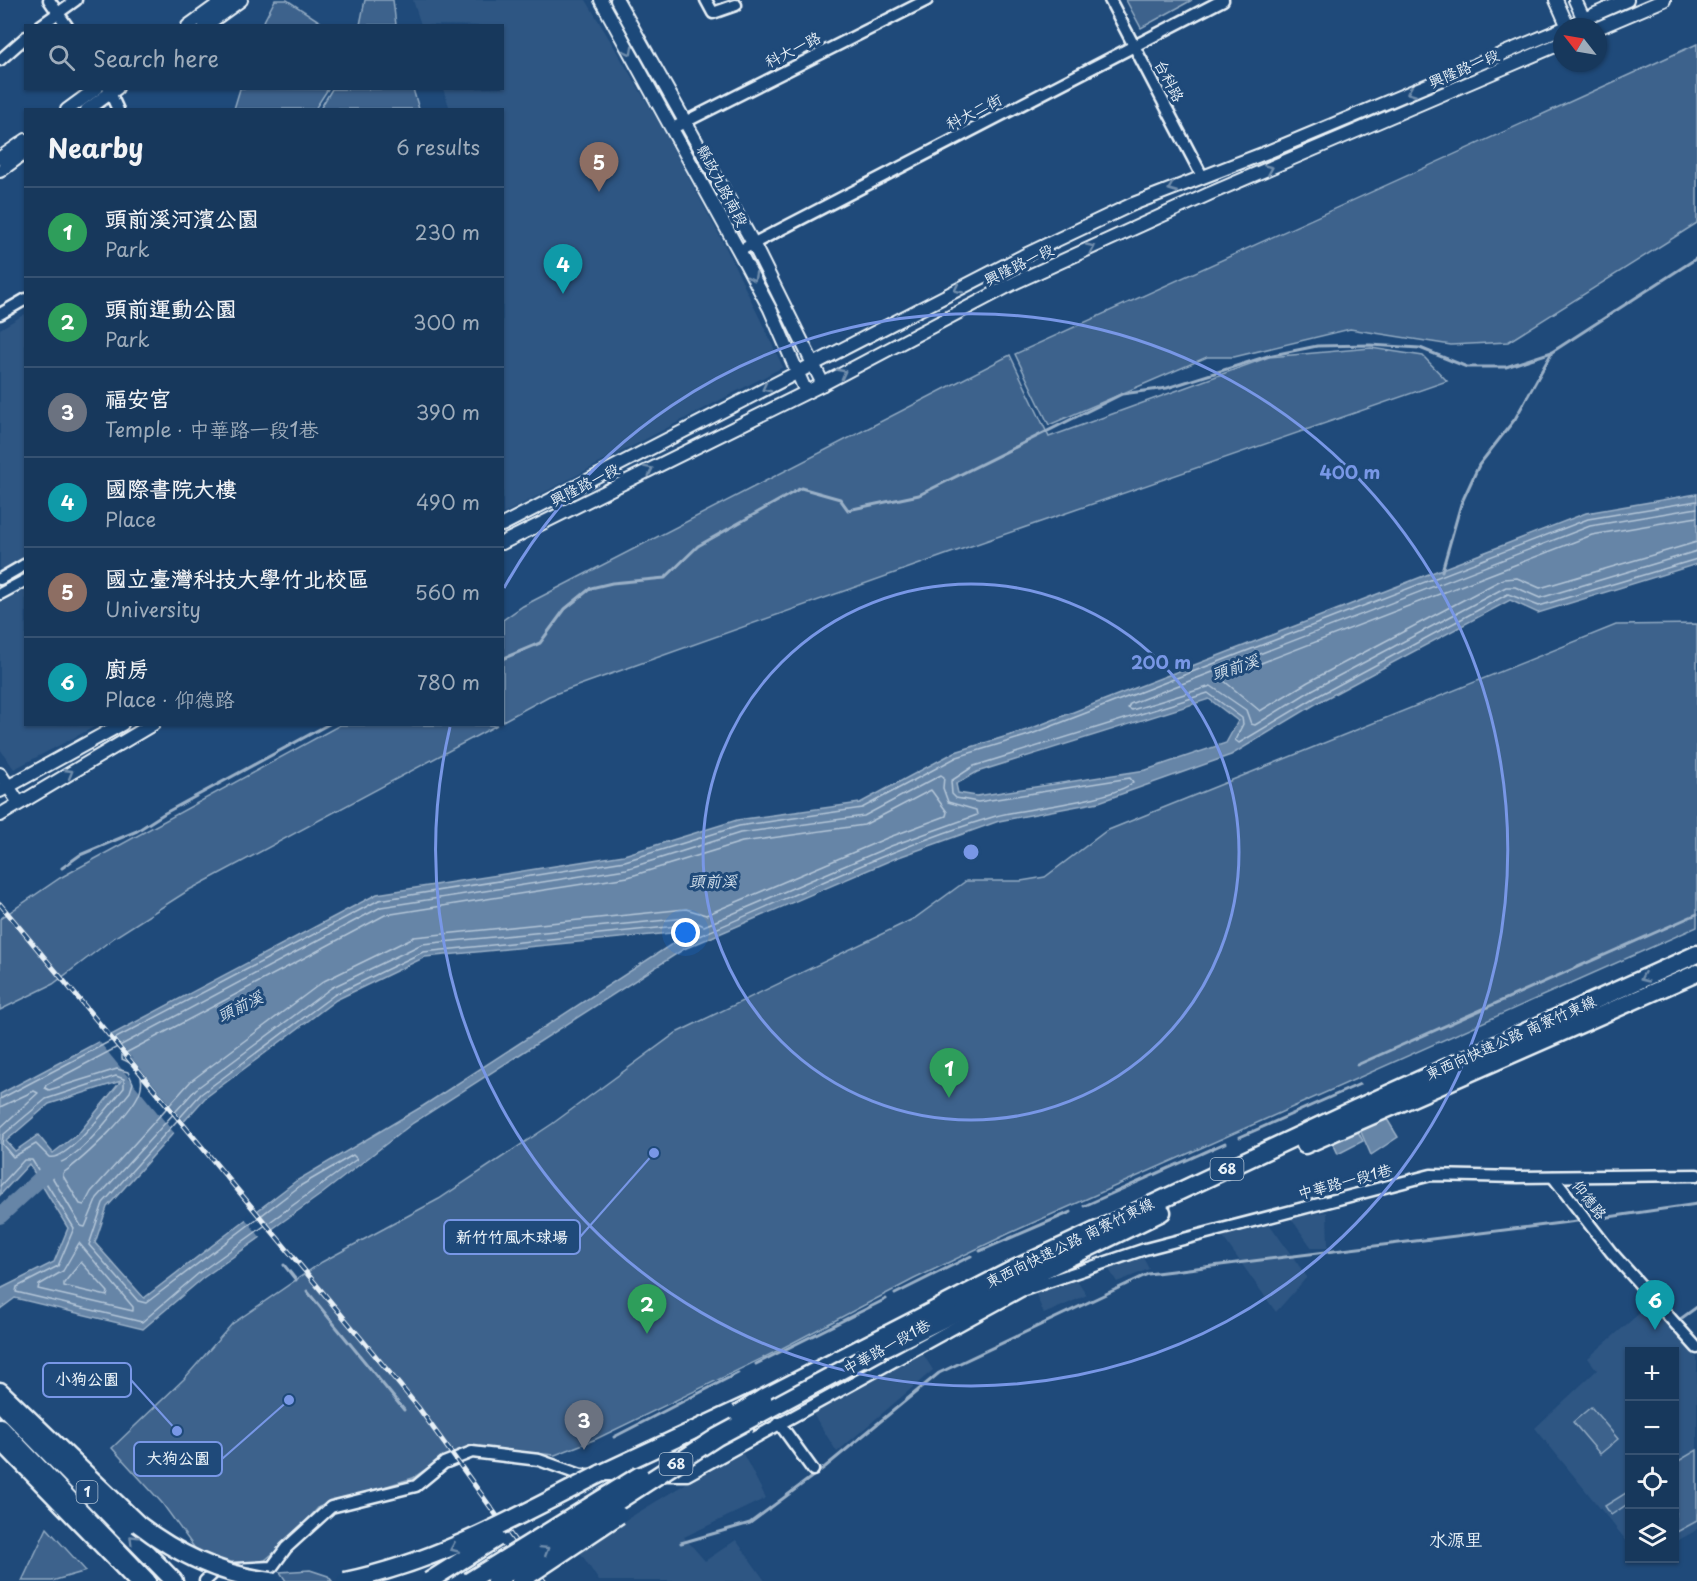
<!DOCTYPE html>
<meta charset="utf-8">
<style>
body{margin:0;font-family:"Playpen Sans","LXGW WenKai TC",sans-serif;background:#203f62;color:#f1f3f6}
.controls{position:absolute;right:18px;bottom:18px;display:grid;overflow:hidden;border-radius:0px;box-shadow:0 2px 4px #0004}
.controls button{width:54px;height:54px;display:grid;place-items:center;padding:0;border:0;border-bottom:2px solid #365272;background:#17385c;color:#f1f3f6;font:30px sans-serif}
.compass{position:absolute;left:1553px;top:18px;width:54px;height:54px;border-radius:50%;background:#17385c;box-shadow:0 2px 4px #0004;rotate:301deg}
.you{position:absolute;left:686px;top:933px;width:21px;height:21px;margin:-15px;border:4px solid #fff;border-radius:50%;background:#1a73e8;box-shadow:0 0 0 9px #1a73e833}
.badge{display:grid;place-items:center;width:39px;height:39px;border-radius:50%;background:#ea580c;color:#fff;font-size:20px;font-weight:700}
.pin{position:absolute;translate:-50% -50px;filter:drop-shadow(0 2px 3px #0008)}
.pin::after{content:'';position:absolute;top:32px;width:21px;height:18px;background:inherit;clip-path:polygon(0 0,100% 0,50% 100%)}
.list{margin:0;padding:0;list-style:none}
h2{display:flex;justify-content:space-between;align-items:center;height:78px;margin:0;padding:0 24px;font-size:26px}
h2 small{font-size:20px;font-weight:400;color:#9eacbb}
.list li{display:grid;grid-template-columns:39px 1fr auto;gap:18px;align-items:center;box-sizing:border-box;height:90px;padding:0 24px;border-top:2px solid #365272}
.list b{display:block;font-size:22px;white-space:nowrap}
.list p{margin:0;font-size:20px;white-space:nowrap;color:#9eacbb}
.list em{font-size:20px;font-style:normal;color:#9eacbb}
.icon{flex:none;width:33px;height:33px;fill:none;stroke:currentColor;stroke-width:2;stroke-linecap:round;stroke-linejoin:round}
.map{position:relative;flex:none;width:1697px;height:1581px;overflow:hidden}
.search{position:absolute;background:#17385c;box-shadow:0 2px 4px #0004;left:24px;top:24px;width:480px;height:66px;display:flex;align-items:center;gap:15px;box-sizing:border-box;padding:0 21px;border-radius:0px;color:#9eacbb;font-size:22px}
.panel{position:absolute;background:#17385c;box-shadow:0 2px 4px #0004;left:24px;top:108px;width:480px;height:618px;border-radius:0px}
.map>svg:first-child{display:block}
.built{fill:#2e5683}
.green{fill:#3c628c;stroke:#92aac2;stroke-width:1.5}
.water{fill:#6685a7;stroke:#9ab0c7;stroke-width:1.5;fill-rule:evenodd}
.pier{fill:#1f4a7a}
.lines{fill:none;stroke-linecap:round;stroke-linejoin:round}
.shore{stroke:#b4c6d8;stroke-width:1.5}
.stream{stroke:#9ab0c7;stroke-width:3}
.river{stroke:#6685a7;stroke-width:16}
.minor-casing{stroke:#e8f1f8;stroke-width:15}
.tertiary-casing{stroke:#e8f1f8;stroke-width:16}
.primary-casing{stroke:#e8f1f8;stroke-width:21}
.trunk-casing{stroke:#e8f1f8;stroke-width:21}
.minor{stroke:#1f4a7a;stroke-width:10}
.tertiary{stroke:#1f4a7a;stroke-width:12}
.primary{stroke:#1f4a7a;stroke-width:16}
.trunk{stroke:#1f4a7a;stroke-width:16}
.rail-casing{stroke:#e8f1f8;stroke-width:5}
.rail{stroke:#1f4a7a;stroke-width:3;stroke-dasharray:9;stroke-linecap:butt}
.trunk-bridge-casing{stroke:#e8f1f8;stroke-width:21;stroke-linecap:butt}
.trunk-bridge{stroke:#1f4a7a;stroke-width:16}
.oneway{stroke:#6f8dac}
.ring{fill:none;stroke:#7897e6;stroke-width:3}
.labels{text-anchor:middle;stroke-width:6;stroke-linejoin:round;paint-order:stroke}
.shield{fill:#1f4a7a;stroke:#acbfd2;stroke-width:1.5}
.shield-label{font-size:14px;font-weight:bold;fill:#e8f1f8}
.street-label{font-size:15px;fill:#e8f1f8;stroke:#1f4a7a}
.water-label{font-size:16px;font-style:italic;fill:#d4e1ec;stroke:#1f4a7a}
.quarter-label{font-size:18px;fill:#e8f1f8;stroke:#1f4a7a}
.centre{fill:#7897e6;stroke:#1f4a7a;stroke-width:3}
.ring-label{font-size:18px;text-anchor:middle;font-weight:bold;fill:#7897e6;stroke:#1f4a7a;stroke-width:6;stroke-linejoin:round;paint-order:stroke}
.leader{fill:none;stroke:#7897e6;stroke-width:2}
.callout-dot{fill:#7897e6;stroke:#1f4a7a;stroke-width:2}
.callout{fill:#1f4a7a;stroke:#7897e6;stroke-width:2}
.callout-label{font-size:16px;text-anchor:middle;font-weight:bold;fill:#e8f1f8}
</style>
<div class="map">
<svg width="1697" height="1581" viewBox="0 0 1697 1581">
<rect width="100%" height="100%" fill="#1f4a7a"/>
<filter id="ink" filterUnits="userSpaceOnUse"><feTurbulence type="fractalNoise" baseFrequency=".0167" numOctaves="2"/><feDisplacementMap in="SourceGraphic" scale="12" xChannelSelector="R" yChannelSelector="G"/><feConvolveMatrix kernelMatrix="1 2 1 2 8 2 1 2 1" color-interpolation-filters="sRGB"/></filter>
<g filter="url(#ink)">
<g class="built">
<polygon points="413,0 586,0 664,131 728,252 783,367 503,514 502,110 450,109 443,89 502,88 502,26 421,25"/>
<polygon points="25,314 26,724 98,725 14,769 0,749 0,329"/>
<polygon points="1327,1212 1328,1248 1312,1248 1290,1217"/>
<polygon points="1270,1225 1307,1277 1276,1312 1222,1236"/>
<polygon points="1141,1254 1149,1269 1117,1282 1108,1268"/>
<polygon points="1075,1277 1087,1295 1044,1314 1035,1292"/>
<polygon points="1649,1305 1697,1358 1697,1530 1675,1542 1674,1352 1630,1352 1629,1544 1535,1428 1597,1370 1588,1358"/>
<polygon points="921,1351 933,1370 837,1452 810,1409"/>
<polygon points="741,1450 766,1498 684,1537 705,1561 736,1540 765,1581 599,1581 578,1549"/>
</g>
<g class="green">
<polygon points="275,0 287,0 325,25 262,25"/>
<polygon points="365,0 393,0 396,25 360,25"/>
<polygon points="1126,0 1192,0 1141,28"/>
<polygon points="1697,44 1697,223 1508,342 1451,345 1350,329 1234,357 1207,357 1049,425 1015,354"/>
<polygon points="240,89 240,88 328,89 315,109 234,109"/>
<polygon points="332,89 413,89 419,109 320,109"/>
<polygon points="1371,348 1423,356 1447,381 948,554 549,696 503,721 503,620 523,606 1010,355 1049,437 1269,357"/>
<polygon points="1697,624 1697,927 1010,1233 914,1279 773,1353 596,1439 555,1455 469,1447 439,1460 413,1478 319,1507 289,1540 265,1560 212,1572 162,1503 112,1448 184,1379 232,1324 322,1262 439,1199 552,1124 676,1033 915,918 966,881 1021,881 1045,877 1106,831 1616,625"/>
<polygon points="340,725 497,725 189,890 115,937 53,984 0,1010 0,919 60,878"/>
<polygon points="1591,1407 1618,1439 1600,1454 1573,1422"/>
<polygon points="1697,1450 1697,1521 1675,1533 1675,1463"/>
<polygon points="1629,1491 1629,1503 1611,1515 1605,1506"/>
<polygon points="47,1528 86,1571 52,1581 22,1581"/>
<polygon points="310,1570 328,1576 332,1581 286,1581 280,1572"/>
</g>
<g class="water">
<path d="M 1697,494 L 1697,564 L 1538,613 L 1510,600 L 1319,702 L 1231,755 L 1099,802 L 999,821 L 896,858 L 684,949 L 413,1123 L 323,1193 L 203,1278 L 143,1329 L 15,1298 L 0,1309 L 0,1289 L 54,1262 L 68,1228 L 29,1164 L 0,1195 L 0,1094 L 377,894 L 624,855 L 737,820 L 860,803 L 955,752 L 1027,730 L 1586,513 ZM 1209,699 L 1238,721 L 1226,743 L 1146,770 L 977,796 L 958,793 L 956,784 L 977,772 ZM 692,931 L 423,1106 L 296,1181 L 144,1298 L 95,1243 L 107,1207 L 205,1098 L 336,1000 L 425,957 ZM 121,1081 L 79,1133 L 53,1153 L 38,1135 L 15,1151 L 6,1141 L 49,1104 Z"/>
<polygon points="1387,1119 1398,1137 1371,1155 1360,1130"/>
<polygon points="1356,1128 1363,1141 1338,1154 1332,1141"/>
</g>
<g class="pier">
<polygon points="110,1032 186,1123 175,1134 97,1039"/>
<polygon points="256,1208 274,1231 262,1239 244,1217"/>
</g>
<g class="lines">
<g class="shore">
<polyline points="1697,508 1590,526 1130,704 1128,708 1132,710 1211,686 1246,710 1251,724 1255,725 1312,690 1506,587 1515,587 1540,598 1697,551"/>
<polyline points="1697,517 1592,535 1225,677 1223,680 1260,711 1308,682 1503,579 1517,578 1540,588 1697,542"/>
<path d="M 941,775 L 944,777 L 943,788 L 948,802 L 976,810 L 977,815 L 891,846 L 704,926 L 687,918 L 422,944 L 331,988 L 196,1089 L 97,1198 L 85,1227 L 81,1226 L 48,1170 L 49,1166 C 79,1162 111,1115 130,1092 L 133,1083 L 128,1072 L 117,1069 L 49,1090 L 45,1088 L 46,1085 L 381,907 L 626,869 L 740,833 L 864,816 Z"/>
<path d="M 931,790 L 947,812 L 946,816 L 887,838 L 706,915 L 686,909 L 414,937 L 324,981 L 191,1081 L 91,1192 L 84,1205 L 80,1204 L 63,1176 L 63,1173 C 82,1160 138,1109 141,1087 C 144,1073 134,1064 122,1059 L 122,1055 L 385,915 L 628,877 L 742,842 L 864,825 Z"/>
<path d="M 116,1076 L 124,1079 L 124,1088 C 111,1103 68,1162 49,1157 L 36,1144 L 13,1157 L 2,1144 L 3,1135 L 46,1099 Z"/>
<polyline points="0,1099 379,900 625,861 739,826 862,808 957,757 1029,735 1588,519 1697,501"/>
<polyline points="0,1107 34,1091 38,1093 0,1128"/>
<path d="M 0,1186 L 24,1160 L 32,1160 L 74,1228 L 58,1266 L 17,1287 L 16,1292 L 142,1322 L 199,1273 L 357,1159 L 353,1155 L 300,1186 L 146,1303 L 138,1301 L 89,1245 L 103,1203 L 201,1094 L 334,995 L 423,952 L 687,925 L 693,927 L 699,936 C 797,895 894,846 996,816 C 1026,808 1115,800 1133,782 L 1130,778 L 978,802 L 956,798 L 952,794 L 951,781 L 974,766 L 1208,693 L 1242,718 L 1243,724 L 1235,740 L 1239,743 L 1316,697 L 1508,594 L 1539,606 L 1697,559"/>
<polygon points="79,1243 133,1307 133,1311 38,1289 39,1285 63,1271"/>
<polygon points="81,1262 108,1292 107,1296 64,1286 64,1283"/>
</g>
<g class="stream">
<polyline points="1442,571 1461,504 1479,465 1515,419 1551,354"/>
<polyline points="502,659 540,643 565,609 591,588 612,583 665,578 698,546 801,488 840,499 848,510 919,495 1122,394 1167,388 1268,356 1317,346 1370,345 1420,348 1467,367 1506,367 1552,352 1697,258"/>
<polyline points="62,868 80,855 137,831 165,813 329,724"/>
<polyline points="1357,1065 1697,914"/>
<polyline points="1240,1137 1360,1084"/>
<polyline points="1084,1206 1225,1143"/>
<polyline points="1595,1219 1697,1204"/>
<polyline points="980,1251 1071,1212"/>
<polyline points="284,1265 296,1280"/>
<polyline points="307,1291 404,1410"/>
<polyline points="895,1294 971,1256"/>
<polyline points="1679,1320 1697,1307"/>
<polyline points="756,1364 886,1299"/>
<polyline points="614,1437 738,1373"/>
<polyline points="681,1543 750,1523 825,1467 939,1373 1148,1274 1577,1221"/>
</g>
<polyline class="river" points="0,1216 54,1166"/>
<g class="minor-casing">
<g id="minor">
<polyline points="49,0 67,26"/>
<polyline points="706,0 713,13 736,5"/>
<polyline points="1110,0 1202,176"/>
<polyline points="40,26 76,0"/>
<polyline points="0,60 26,37"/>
<polyline points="108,88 118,110"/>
<polyline points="673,128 927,0"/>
<polyline points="739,251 1223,0"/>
<polyline points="0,314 26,299"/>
<polyline points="0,579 26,564"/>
<polyline points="0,594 26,580"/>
<polyline points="1553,1177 1611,1252 1697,1348"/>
<polyline points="779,1423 813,1470"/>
<polyline points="660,1475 687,1475 1021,1291 1145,1249 1431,1175 1518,1177 1697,1175"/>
<polyline points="205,1581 217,1570 272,1567 286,1548 331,1507 416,1486 444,1463 472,1452 539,1460 581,1475 639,1475"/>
</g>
</g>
<g class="tertiary-casing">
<g id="tertiary">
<polyline points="601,0 739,251 770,309 806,392"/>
<polyline points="617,0 753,243 823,384"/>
<polyline points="1556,0 1568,27"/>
<polyline points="1575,0 1587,26"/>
<polyline points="188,26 224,0"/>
<polyline points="205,26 241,0"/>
<polyline points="1566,27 1627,0"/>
<polyline points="1598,28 1664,0"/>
<polyline points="67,110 97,88"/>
<polyline points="87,110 117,88"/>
<polyline points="0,158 26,140"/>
<polyline points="0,171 26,152"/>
<polyline points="502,525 1023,256 1133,204 1270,151 1562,29"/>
<polyline points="502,543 823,384 1016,282 1209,194 1562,43"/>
<polyline points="0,774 19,803"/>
<polyline points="0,791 122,724"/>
<polyline points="0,815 153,724"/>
</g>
</g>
<g class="primary-casing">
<g id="primary">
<polyline points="0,1403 174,1581"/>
<polyline points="0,1427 147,1581"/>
</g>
</g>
<g class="trunk-casing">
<g id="trunk">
<polyline points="1305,1145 1697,973"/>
<polyline points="886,1347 1162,1212"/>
<polyline points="0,1391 138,1524"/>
<polyline points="0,1440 137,1581"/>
<polyline points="685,1468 745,1430"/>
<polyline points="600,1474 763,1398 1014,1269 1355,1109 1697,954"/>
</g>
</g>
<use href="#minor" class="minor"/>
<use href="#tertiary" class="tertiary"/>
<use href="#primary" class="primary"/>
<use href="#trunk" class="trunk"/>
<g class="rail-casing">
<polyline id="rail" points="0,904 418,1407 544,1581"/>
</g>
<use href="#rail" class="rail"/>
<g class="trunk-bridge-casing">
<g id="trunk-bridge">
<polyline points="738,1414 763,1398"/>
<path d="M 138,1524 C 177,1554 221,1575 271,1581"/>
<path d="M 345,1581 C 437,1562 517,1517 600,1474"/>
<polyline points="429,1581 497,1538"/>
<polyline points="469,1581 640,1475"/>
<polyline points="495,1581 717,1437 864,1358"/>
<polyline points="520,1581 619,1515"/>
</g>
</g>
<use href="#trunk-bridge" class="trunk-bridge"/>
</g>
<defs><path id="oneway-chevron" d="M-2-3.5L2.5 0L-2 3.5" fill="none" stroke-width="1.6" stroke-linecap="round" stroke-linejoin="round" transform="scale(1.5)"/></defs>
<g class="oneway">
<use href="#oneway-chevron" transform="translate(629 51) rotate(61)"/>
<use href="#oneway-chevron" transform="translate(1411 92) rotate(158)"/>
<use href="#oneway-chevron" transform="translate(1269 169) rotate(-23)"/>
<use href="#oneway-chevron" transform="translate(1172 188) rotate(158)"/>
<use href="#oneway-chevron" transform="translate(1091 248) rotate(-25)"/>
<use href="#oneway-chevron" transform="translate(753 277) rotate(62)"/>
<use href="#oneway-chevron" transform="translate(958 289) rotate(153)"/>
<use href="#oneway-chevron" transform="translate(842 373) rotate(-28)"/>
<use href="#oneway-chevron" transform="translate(766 388) rotate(152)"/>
<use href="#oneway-chevron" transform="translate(649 470) rotate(-26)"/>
<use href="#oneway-chevron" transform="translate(69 773) rotate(-30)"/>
<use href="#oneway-chevron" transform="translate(1644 978) rotate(156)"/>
<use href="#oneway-chevron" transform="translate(133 1539) rotate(-135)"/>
<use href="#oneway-chevron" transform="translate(454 1548) rotate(157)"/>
<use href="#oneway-chevron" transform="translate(545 1550) rotate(-32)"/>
</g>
</g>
<g class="ring">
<circle cx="971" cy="852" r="268"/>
<path d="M504 588A536 536 0 1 1 450 727"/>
</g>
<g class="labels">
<g class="shield">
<rect x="1210.5" y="1158" width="33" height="22" rx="4.5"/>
<rect x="659.5" y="1453" width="33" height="22" rx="4.5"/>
<rect x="76.5" y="1481" width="21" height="22" rx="4.5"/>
</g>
<g class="shield-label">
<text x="1227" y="1174">68</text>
<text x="676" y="1469">68</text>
<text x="87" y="1497">1</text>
</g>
<g class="street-label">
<text transform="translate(793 50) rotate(-27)" y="5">科大一路</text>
<text transform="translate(1464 69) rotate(-23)" y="5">興隆路一段</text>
<text transform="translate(1169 81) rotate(63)" y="5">台科路</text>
<text transform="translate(974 112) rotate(-27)" y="5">科大二街</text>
<text transform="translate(722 186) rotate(62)" y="5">縣政九路南段</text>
<text transform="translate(1019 265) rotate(-26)" y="5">興隆路一段</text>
<text transform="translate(585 485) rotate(-27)" y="5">興隆路一段</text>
<text transform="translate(1511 1038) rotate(-24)" y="5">東西向快速公路 南寮竹東線</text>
<text transform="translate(1345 1182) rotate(-15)" y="5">中華路一段1巷</text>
<text transform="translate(1589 1200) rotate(52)" y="5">仰德路</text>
<text transform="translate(1070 1243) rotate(-26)" y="5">東西向快速公路 南寮竹東線</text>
<text transform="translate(887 1347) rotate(-29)" y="5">中華路一段1巷</text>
</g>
<g class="water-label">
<text transform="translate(1235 667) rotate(-18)" y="6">頭前溪</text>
<text x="713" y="887">頭前溪</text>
<text transform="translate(240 1006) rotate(-26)" y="6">頭前溪</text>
</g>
<g class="quarter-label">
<text x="1456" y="1546">水源里</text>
</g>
</g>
<circle cx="971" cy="852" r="9" class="centre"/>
<g class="ring-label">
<text x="1350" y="479">400 m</text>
<text x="1161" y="669">200 m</text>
</g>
<path class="leader" d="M654 1153L580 1237M177 1431L131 1380M289 1400L222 1459"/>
<g class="callout-dot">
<circle cx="654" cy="1153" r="6"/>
<circle cx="177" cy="1431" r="6"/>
<circle cx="289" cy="1400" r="6"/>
</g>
<g class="callout">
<rect x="444" y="1220" width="136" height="34" rx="6"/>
<rect x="43" y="1363" width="88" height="34" rx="6"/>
<rect x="134" y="1442" width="88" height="34" rx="6"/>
</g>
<g class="callout-label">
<text x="512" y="1243">新竹竹風木球場</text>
<text x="87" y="1385">小狗公園</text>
<text x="178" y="1464">大狗公園</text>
</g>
</svg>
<div class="controls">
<button>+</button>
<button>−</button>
<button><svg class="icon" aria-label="locate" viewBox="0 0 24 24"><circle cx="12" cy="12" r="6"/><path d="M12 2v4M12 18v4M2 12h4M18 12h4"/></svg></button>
<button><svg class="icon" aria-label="layers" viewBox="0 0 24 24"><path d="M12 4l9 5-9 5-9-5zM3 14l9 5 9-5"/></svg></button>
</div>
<svg class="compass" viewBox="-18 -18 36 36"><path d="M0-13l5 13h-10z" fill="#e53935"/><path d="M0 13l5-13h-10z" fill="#9eacbb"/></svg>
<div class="you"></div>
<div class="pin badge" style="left:949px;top:1098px;background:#2e9e5b">1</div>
<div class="pin badge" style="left:647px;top:1334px;background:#2e9e5b">2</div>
<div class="pin badge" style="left:584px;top:1450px;background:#6b7280">3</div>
<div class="pin badge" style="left:563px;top:294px;background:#0f9aa8">4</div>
<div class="pin badge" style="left:599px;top:192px;background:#8d6e63">5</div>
<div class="pin badge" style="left:1655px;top:1330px;background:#0f9aa8">6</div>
<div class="search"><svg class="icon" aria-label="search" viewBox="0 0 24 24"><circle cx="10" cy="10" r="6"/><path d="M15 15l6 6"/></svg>Search here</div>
<section class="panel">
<h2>Nearby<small>6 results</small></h2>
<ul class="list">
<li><span class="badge" style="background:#2e9e5b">1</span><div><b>頭前溪河濱公園</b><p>Park</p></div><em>230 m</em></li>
<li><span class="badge" style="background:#2e9e5b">2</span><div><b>頭前運動公園</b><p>Park</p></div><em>300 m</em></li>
<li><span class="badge" style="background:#6b7280">3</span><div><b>福安宮</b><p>Temple · 中華路一段1巷</p></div><em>390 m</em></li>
<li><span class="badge" style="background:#0f9aa8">4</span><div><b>國際書院大樓</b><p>Place</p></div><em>490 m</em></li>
<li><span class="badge" style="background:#8d6e63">5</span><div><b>國立臺灣科技大學竹北校區</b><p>University</p></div><em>560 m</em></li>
<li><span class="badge" style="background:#0f9aa8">6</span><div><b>廚房</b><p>Place · 仰德路</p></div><em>780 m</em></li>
</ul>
</section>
</div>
